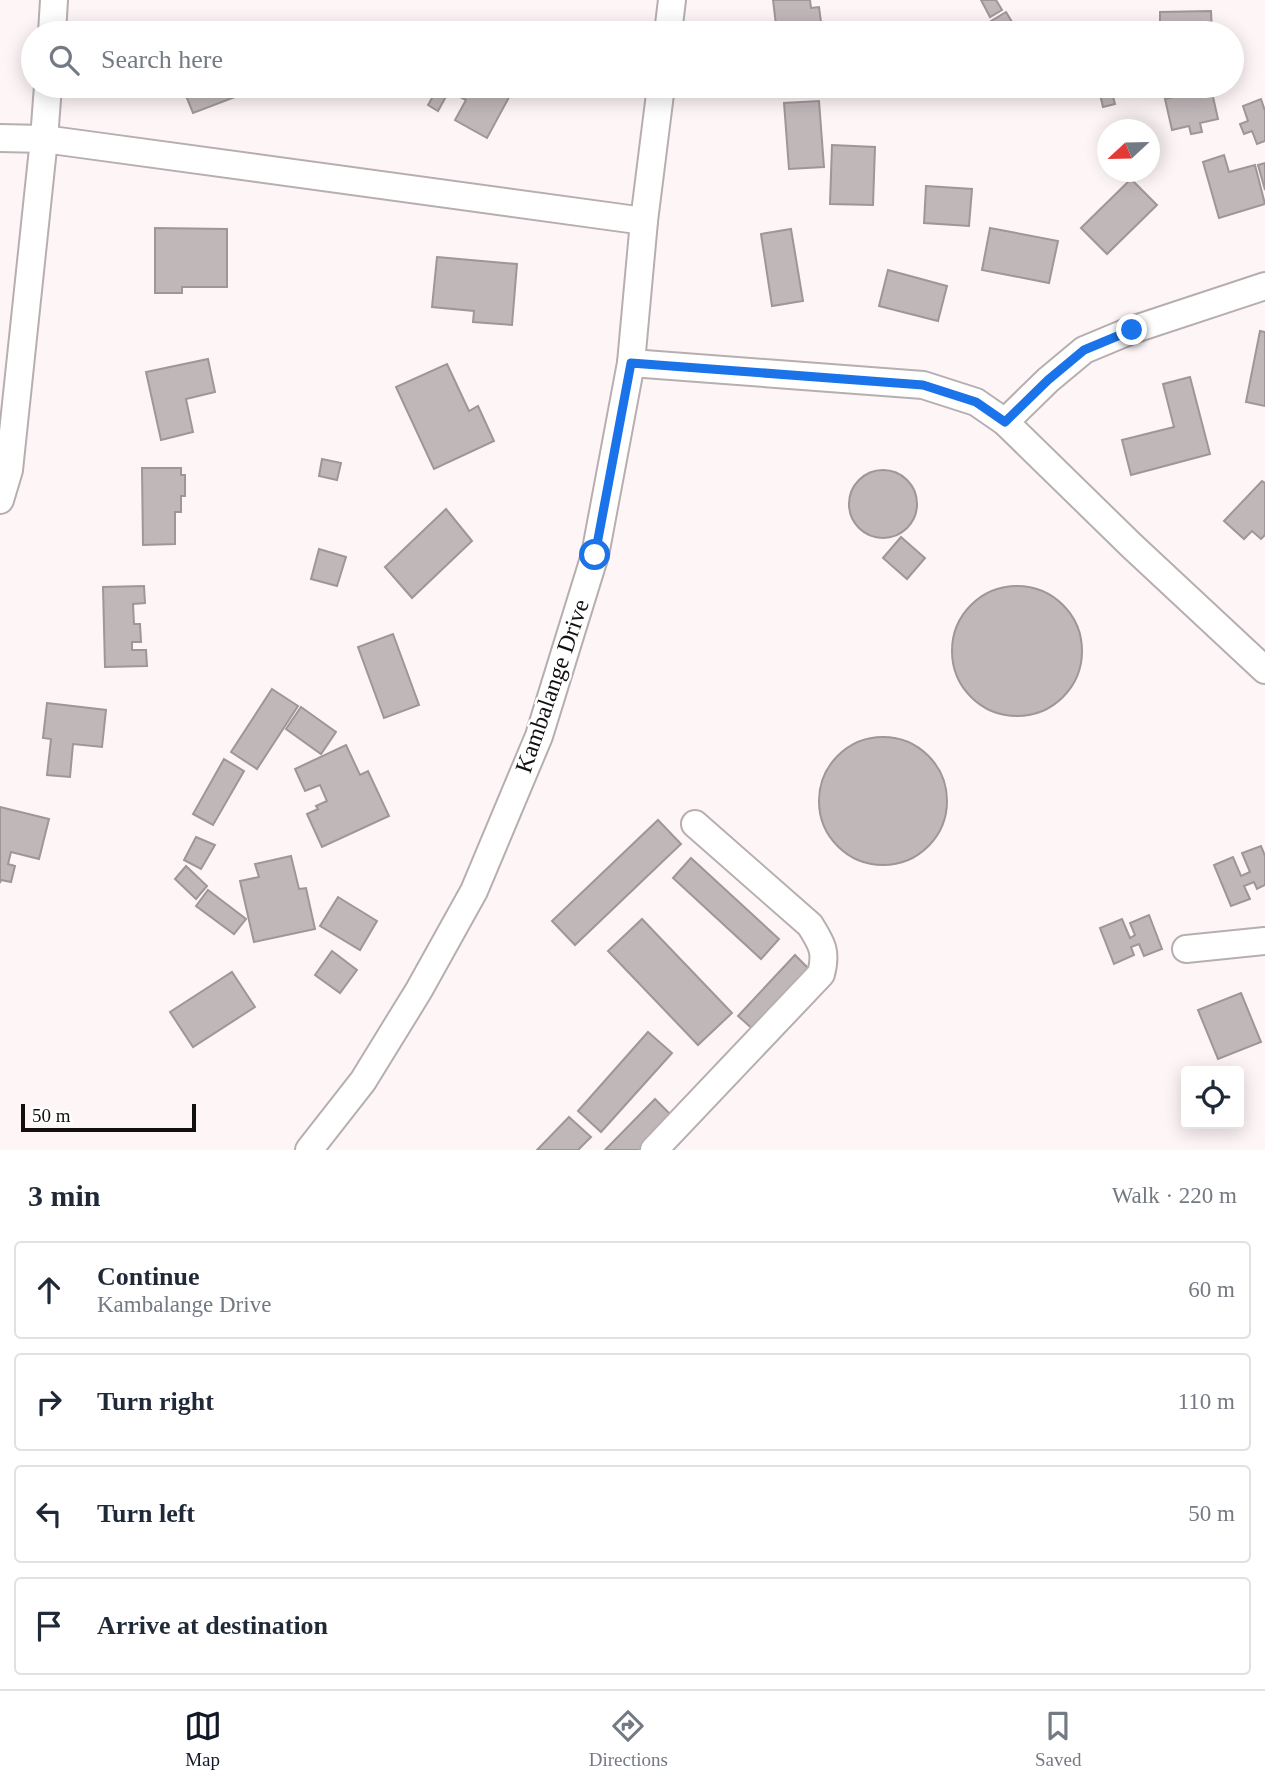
<!DOCTYPE html>
<meta charset="utf-8">
<style>
body{margin:0;font-family:"Times New Roman",serif;background:#f6f6f7;color:#1f2937}
.controls{position:absolute;right:21px;bottom:21px;display:grid;overflow:hidden;border-radius:7px;box-shadow:0 4px 18px #0003}
.controls button{width:63px;height:63px;display:grid;place-items:center;padding:0;border:0;border-bottom:2px solid #e0e1e3;background:#fff;color:#1f2937;font:35px sans-serif}
.compass{position:absolute;left:1097px;top:119px;width:63px;height:63px;border-radius:50%;background:#fff;box-shadow:0 4px 18px #0003;rotate:248deg}
.scale{position:absolute;left:21px;bottom:18px;width:175px;box-sizing:border-box;padding-left:7px;border:4px solid #120f0f;border-top:0;font-size:19px;line-height:24px;white-space:nowrap;color:#120f0f;-webkit-text-stroke:5px #fff;paint-order:stroke}
.stop{position:absolute;width:21px;height:21px;margin:-16px;border:5px solid #1a73e8;border-radius:50%;background:#fff}
.stop.end{background:#1a73e8;border-color:#fff;box-shadow:0 2px 7px #0008}
.list{margin:0;padding:0;list-style:none}
h2{display:flex;justify-content:space-between;align-items:center;height:91px;margin:0;padding:0 28px;font-size:30px}
h2 small{font-size:23px;font-weight:400;color:#747a83}
.list li{display:grid;grid-template-columns:46px 1fr auto;gap:21px;align-items:center;box-sizing:border-box;height:98px;margin:0 14px 14px;padding:0 14px;border:2px solid #e0e1e3;border-radius:7px}
.list b{display:block;font-size:26px;white-space:nowrap}
.list p{margin:0;font-size:23px;white-space:nowrap;color:#747a83}
.list em{font-size:23px;font-style:normal;color:#747a83}
.icon{flex:none;width:38px;height:38px;fill:none;stroke:currentColor;stroke-width:2;stroke-linecap:round;stroke-linejoin:round}
.map{position:relative;flex:none;width:1265px;height:1150px;overflow:hidden}
.search{position:absolute;background:#fff;box-shadow:0 4px 18px #0003;left:21px;right:21px;top:21px;height:77px;display:flex;align-items:center;gap:18px;box-sizing:border-box;padding:0 24px;border-radius:38px;color:#747a83;font-size:26px}
.sheet{height:539px;background:#fff}
nav{display:flex;justify-content:space-around;align-items:center;box-sizing:border-box;height:98px;border-top:2px solid #e0e1e3;background:#fff;font-size:19px;color:#747a83}
nav a{display:grid;justify-items:center;gap:4px}
nav .on{color:#111827}
.map>svg:first-child{display:block}
.building{fill:#c0b7b9;stroke:#9f9698;stroke-width:2}
.lines{fill:none;stroke-linecap:round;stroke-linejoin:round}
.minor-casing{stroke:#b7aeb0;stroke-width:30}
.minor{stroke:#fff;stroke-width:26}
.route{stroke:#1a73e8;stroke-width:9}
.labels{text-anchor:middle;stroke-width:5;stroke-linejoin:round;paint-order:stroke}
.street-label{font-size:24px;fill:#120f0f;stroke:#fff}
</style>
<div class="map">
<svg width="1265" height="1150" viewBox="0 0 1265 1150">
<rect width="100%" height="100%" fill="#fef5f7"/>
<g class="building">
<polygon points="773,0 810,0 811,8 819,7 821,22 813,23 814,33 777,33"/>
<polygon points="981,0 996,0 1002,10 990,17"/>
<polygon points="1211,11 1212,33 1160,33 1160,12"/>
<polygon points="1006,12 1015,27 1005,33 998,33 991,21"/>
<polygon points="217,25 220,33 196,33"/>
<polygon points="182,86 240,86 243,94 193,113"/>
<polygon points="439,86 515,86 487,138 455,120 466,100 449,91 438,111 428,105"/>
<polygon points="1098,86 1110,86 1115,104 1103,107"/>
<polygon points="1211,88 1218,119 1200,123 1202,132 1191,134 1189,126 1172,130 1165,99"/>
<polygon points="1261,99 1265,111 1265,141 1257,144 1252,131 1244,134 1240,124 1248,121 1243,106"/>
<polygon points="819,101 824,167 789,169 784,103"/>
<polygon points="832,145 875,147 873,205 830,204"/>
<polygon points="1224,155 1229,172 1255,165 1265,204 1219,218 1203,162"/>
<polygon points="1265,163 1265,190 1258,165"/>
<polygon points="1131,179 1157,205 1107,254 1081,228"/>
<polygon points="926,186 972,189 969,226 924,223"/>
<polygon points="155,228 227,229 227,287 182,287 182,293 155,293"/>
<polygon points="990,228 1058,241 1049,283 982,270"/>
<polygon points="791,229 803,301 772,306 761,234"/>
<polygon points="437,257 517,264 512,325 473,322 474,311 432,307"/>
<polygon points="888,270 947,286 938,321 879,306"/>
<polygon points="1260,331 1265,332 1265,406 1246,402"/>
<polygon points="208,359 215,392 186,399 193,432 161,440 146,372"/>
<polygon points="447,364 469,411 478,406 494,441 434,469 396,387"/>
<polygon points="1190,377 1210,454 1131,475 1122,440 1174,427 1163,384"/>
<polygon points="322,459 341,463 337,480 319,476"/>
<polygon points="142,468 181,468 181,475 185,475 185,496 181,496 181,512 175,512 175,544 143,545"/>
<circle cx="883" cy="504" r="34"/>
<polygon points="1262,481 1265,483 1265,535 1261,539 1252,531 1244,539 1224,521"/>
<polygon points="446,509 472,541 412,598 385,567"/>
<polygon points="901,537 925,558 907,579 883,558"/>
<polygon points="319,549 346,557 337,586 311,579"/>
<polygon points="144,586 145,603 133,604 134,624 140,624 141,642 132,642 132,650 146,650 147,666 105,667 103,587"/>
<circle cx="1017" cy="651" r="65"/>
<polygon points="393,634 419,705 384,718 358,647"/>
<polygon points="272,689 298,706 257,769 231,752"/>
<polygon points="47,703 106,710 102,747 73,744 70,777 47,775 51,739 43,738"/>
<polygon points="301,707 336,732 321,754 286,729"/>
<circle cx="883" cy="801" r="64"/>
<polygon points="346,745 360,775 368,771 389,816 322,847 307,814 318,809 316,806 327,801 320,785 305,791 295,769"/>
<polygon points="224,759 244,771 213,825 193,814"/>
<polygon points="0,807 49,819 39,859 11,852 8,864 15,866 11,882 1,880 0,883"/>
<polygon points="658,820 681,844 575,945 552,921"/>
<polygon points="196,837 215,845 201,869 184,860"/>
<polygon points="1261,846 1265,856 1265,885 1257,889 1254,882 1244,886 1250,899 1231,906 1214,865 1233,857 1241,876 1250,872 1242,853"/>
<polygon points="291,856 299,889 306,888 315,929 254,942 240,881 259,877 255,864"/>
<polygon points="691,858 779,939 761,959 673,878"/>
<polygon points="186,866 207,886 196,899 175,879"/>
<polygon points="208,890 246,919 234,934 196,906"/>
<polygon points="338,897 377,921 360,950 320,926"/>
<polygon points="1149,915 1162,949 1144,956 1139,944 1131,947 1134,955 1114,964 1100,928 1122,919 1130,938 1135,935 1130,923"/>
<polygon points="642,919 732,1013 698,1045 608,951"/>
<polygon points="332,951 357,970 340,993 315,975"/>
<polygon points="795,955 811,971 755,1031 738,1016"/>
<polygon points="232,972 255,1007 193,1047 170,1012"/>
<polygon points="1241,993 1261,1042 1218,1059 1198,1010"/>
<polygon points="648,1032 672,1053 601,1132 578,1111"/>
<polygon points="655,1099 672,1116 640,1150 605,1150"/>
<polygon points="569,1117 591,1137 578,1150 537,1150"/>
</g>
<g class="lines">
<g class="minor-casing">
<g id="minor">
<polyline points="52,33 54,0"/>
<polyline points="668,33 672,0"/>
<polyline points="0,138 44,139 644,221"/>
<polyline points="631,363 923,385 976,402 1005,422 1132,546 1265,670"/>
<polyline points="1005,422 1048,380 1084,350 1132,330 1265,286"/>
<polyline points="0,500 9,470 44,139 48,86"/>
<polyline points="1186,949 1265,941"/>
<polyline points="309,1150 363,1081 419,990 474,891 539,736 595,555 631,363 644,221 661,86"/>
<path d="M 654,1150 L 821,974 C 827,952 822,944 810,925 L 695,824"/>
</g>
</g>
<use href="#minor" class="minor"/>
</g>
<g class="lines">
<polyline class="route" points="595,555 631,363 923,385 976,402 1005,422 1048,380 1084,350 1132,330"/>
</g>
<g class="labels">
<g class="street-label">
<text transform="translate(552 686) rotate(-71)" y="8">Kambalange Drive</text>
</g>
</g>
</svg>
<div class="controls">
<button><svg class="icon" aria-label="locate" viewBox="0 0 24 24"><circle cx="12" cy="12" r="6"/><path d="M12 2v4M12 18v4M2 12h4M18 12h4"/></svg></button>
</div>
<svg class="compass" viewBox="-18 -18 36 36"><path d="M0-13l5 13h-10z" fill="#e53935"/><path d="M0 13l5-13h-10z" fill="#747a83"/></svg>
<div class="scale">50 m</div>
<div class="stop" style="left:595px;top:555px"></div>
<div class="stop end" style="left:1132px;top:330px"></div>
<div class="search"><svg class="icon" aria-label="search" viewBox="0 0 24 24"><circle cx="10" cy="10" r="6"/><path d="M15 15l6 6"/></svg>Search here</div>
</div>
<section class="sheet">
<h2>3 min<small>Walk · 220 m</small></h2>
<ul class="list">
<li><svg class="icon" aria-label="ahead" viewBox="0 0 24 24"><path d="M12 20V5M6 11l6-6 6 6"/></svg><div><b>Continue</b><p>Kambalange Drive</p></div><em>60 m</em></li>
<li><svg class="icon" aria-label="right" viewBox="0 0 24 24"><path d="M7 20v-9h11M14 6l5 5-5 5"/></svg><div><b>Turn right</b></div><em>110 m</em></li>
<li><svg class="icon" aria-label="left" viewBox="0 0 24 24"><path d="M17 20v-9H6M10 6l-5 5 5 5"/></svg><div><b>Turn left</b></div><em>50 m</em></li>
<li><svg class="icon" aria-label="arrive" viewBox="0 0 24 24"><path d="M6 21V4h12l-3 4 3 4H6"/></svg><div><b>Arrive at destination</b></div></li>
</ul>
</section>
<nav>
<a class="on"><svg class="icon" aria-label="map" viewBox="0 0 24 24"><path d="M3 6l6-2 6 2 6-2v14l-6 2-6-2-6 2zM9 4v14M15 6v14"/></svg>Map</a>
<a><svg class="icon" aria-label="directions" viewBox="0 0 24 24"><path d="M12 3l9 9-9 9-9-9zM9 14v-3h6M13 9l2 2-2 2"/></svg>Directions</a>
<a><svg class="icon" aria-label="saved" viewBox="0 0 24 24"><path d="M7 4h10v16l-5-4-5 4z"/></svg>Saved</a>
</nav>
